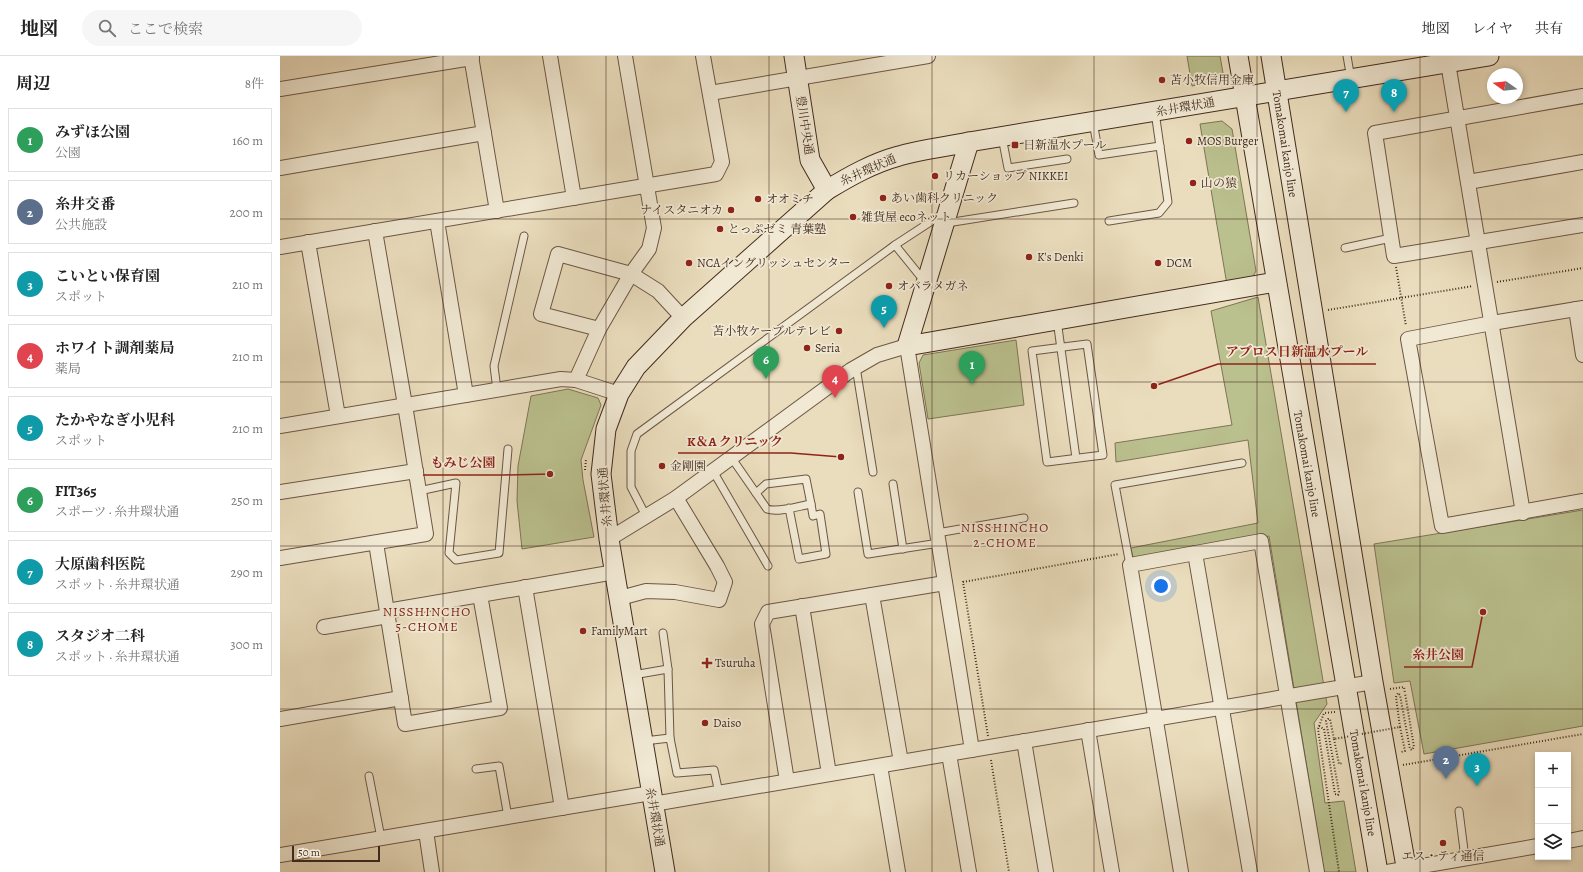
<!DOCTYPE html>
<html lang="ja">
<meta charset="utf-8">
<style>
body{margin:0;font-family:Alegreya,"Noto Serif JP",serif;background:#f6f6f6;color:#222}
.controls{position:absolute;right:12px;bottom:12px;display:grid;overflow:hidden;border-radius:0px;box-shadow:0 2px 6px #0003}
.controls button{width:36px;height:36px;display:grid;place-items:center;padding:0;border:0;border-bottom:1px solid #e0e0e0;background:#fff;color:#222;font:20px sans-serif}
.compass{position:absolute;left:1207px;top:12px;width:36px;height:36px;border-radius:50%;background:#fff;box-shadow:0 2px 6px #0003;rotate:285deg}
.scale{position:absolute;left:12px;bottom:10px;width:88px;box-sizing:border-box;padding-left:4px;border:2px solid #422a1d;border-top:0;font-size:11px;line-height:14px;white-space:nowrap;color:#422a1d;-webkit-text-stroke:3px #f1e9d4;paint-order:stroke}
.you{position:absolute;left:881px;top:530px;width:14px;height:14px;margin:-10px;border:3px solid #fff;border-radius:50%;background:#1a73e8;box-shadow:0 0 0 6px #1a73e833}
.badge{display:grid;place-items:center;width:26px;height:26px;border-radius:50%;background:#8f2418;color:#fff;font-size:13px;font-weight:700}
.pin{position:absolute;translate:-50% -33px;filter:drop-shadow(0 1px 2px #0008)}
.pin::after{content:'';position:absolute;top:21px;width:14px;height:12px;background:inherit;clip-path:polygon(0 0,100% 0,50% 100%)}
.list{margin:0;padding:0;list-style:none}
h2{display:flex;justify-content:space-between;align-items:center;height:52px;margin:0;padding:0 16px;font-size:17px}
h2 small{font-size:13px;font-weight:400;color:#767676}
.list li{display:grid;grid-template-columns:26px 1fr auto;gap:12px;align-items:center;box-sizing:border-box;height:64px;margin:0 8px 8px;padding:0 8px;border:1px solid #e0e0e0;border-radius:0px}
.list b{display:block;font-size:15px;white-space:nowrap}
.list p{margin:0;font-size:13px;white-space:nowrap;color:#767676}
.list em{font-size:13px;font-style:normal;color:#767676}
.icon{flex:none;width:22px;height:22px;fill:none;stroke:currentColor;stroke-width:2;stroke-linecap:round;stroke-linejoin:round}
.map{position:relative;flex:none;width:1303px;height:816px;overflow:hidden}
header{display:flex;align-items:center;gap:24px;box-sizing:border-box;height:56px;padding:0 20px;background:#fff;border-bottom:1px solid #e0e0e0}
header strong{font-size:19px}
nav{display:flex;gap:22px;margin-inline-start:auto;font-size:14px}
.search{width:280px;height:36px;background:#f6f6f6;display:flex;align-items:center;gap:10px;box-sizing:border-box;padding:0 14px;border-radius:22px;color:#767676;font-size:15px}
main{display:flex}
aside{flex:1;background:#fff}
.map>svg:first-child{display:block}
.green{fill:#bac08e;stroke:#7e7556}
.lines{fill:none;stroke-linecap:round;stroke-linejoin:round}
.lane-casing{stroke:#6c5745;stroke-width:9}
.street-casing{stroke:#6c5745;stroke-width:16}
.secondary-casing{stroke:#422a1d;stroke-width:21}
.path{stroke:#422a1d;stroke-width:2;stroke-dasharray:1 2;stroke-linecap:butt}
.lane{stroke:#f1e9d4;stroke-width:7}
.street{stroke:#f1e9d4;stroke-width:14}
.secondary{stroke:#f1e9d4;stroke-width:19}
.path-bridge{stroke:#422a1d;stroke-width:2;stroke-dasharray:1 2;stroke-linecap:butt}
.grid{fill:none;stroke:#422a1d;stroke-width:1;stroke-opacity:0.55}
.poi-dot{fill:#8f2418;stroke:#f1e9d4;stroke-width:1.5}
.labels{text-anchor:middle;stroke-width:3.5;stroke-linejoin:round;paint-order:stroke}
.poi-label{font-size:12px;fill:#422a1d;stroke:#f1e9d4;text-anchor:start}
.street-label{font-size:12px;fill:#422a1d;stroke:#f1e9d4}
.neighbourhood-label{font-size:13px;letter-spacing:1px;fill:#7a1f14;stroke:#f1e9d4}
.leader{fill:none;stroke:#8f2418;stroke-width:1.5}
.callout-dot{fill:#8f2418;stroke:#f1e9d4;stroke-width:1.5}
.callout-label{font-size:13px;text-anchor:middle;font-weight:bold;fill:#8f2418;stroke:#f1e9d4;stroke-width:3.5;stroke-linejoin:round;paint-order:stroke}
</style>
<header>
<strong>地図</strong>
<div class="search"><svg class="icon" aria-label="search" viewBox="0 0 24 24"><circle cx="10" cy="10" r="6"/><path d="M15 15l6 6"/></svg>ここで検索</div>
<nav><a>地図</a><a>レイヤ</a><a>共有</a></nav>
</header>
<main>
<aside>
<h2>周辺<small>8件</small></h2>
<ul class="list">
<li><span class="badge" style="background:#2e9e5b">1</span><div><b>みずほ公園</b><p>公園</p></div><em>160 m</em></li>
<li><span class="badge" style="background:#5c6f8a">2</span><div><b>糸井交番</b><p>公共施設</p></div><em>200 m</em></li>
<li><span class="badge" style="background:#0f9aa8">3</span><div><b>こいとい保育園</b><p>スポット</p></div><em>210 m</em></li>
<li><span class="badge" style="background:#e0444e">4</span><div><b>ホワイト調剤薬局</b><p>薬局</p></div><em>210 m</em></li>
<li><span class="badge" style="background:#0f9aa8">5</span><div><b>たかやなぎ小児科</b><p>スポット</p></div><em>210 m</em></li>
<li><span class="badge" style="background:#2e9e5b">6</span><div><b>FIT365</b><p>スポーツ · 糸井環状通</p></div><em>250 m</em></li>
<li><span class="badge" style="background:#0f9aa8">7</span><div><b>大原歯科医院</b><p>スポット · 糸井環状通</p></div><em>290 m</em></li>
<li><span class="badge" style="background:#0f9aa8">8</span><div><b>スタジオ二科</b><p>スポット · 糸井環状通</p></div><em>300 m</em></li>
</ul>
</aside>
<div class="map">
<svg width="1303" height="816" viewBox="0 0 1303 816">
<rect width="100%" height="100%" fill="#eaddbd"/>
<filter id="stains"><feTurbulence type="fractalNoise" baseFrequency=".005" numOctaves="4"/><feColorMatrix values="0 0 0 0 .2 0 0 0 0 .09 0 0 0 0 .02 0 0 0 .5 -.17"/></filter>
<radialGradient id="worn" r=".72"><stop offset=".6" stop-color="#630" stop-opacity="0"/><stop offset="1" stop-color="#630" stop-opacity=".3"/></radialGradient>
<g class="green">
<polygon points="907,0 940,0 943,17 939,24 912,30"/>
<polygon points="942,65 952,73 976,215 971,224 947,229 920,68"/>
<polygon points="978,241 1047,648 1034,667 1045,747 1064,745 1076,816 1044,816 989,480 854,506 851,492 978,467 968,384 836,406 835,387 952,369 931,255"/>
<polygon points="736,284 744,349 648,363 639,307 643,299"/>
<polygon points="288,333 318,342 321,349 301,404 303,424 314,481 242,493 237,445 238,410 251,340"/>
<polygon points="1303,454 1303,670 1144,698 1130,625 1114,627 1094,488"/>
</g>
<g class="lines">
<g class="lane-casing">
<g id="lane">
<polyline points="1067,0 1071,23"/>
<polyline points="813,66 819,99 880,90"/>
<polyline points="722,81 728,112 787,103"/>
<polyline points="829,165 879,157 888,146 875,56"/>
<polyline points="667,167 794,147"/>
<polyline points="615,189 645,226"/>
<polyline points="1065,192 1111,182"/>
<polyline points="777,264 796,402"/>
<polygon points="807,288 823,399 767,406 752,295"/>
<polyline points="576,311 593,416"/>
<polyline points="217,334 214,310 244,180"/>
<path d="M 451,401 L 487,453 C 498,457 519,450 531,448 L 533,460 L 540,458 L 546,498 L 519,503 L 509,452"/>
<polyline points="433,415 488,510"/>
<polyline points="613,428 623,493"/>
<polyline points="139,435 176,427 169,497 176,504 219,497 228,393"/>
<polyline points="578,436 588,498 659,487"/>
<polyline points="476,437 486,428 526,423 531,448"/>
<polyline points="366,460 351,431 351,395 357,378 615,189 664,157"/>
<polyline points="657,477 744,462"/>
<polyline points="850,509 835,429 962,407"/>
<polyline points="383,577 388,613"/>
<polyline points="353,619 388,613 390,682"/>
<polyline points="364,685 390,682 397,717 434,714 439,737"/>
<polyline points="196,713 219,710 228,761"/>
<polyline points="89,720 101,782"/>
<polyline points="1179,755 1185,802"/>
</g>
</g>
<g class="street-casing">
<g id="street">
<polyline points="191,0 217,155"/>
<polyline points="270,0 294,142"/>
<polyline points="1168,7 1243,457"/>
<polyline points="0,33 192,2"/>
<polyline points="430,37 648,0"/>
<polyline points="1303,40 1095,77 1114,200 1303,169"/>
<polyline points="0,112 204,77"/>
<polyline points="1188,126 1303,106"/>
<polyline points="157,165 186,339"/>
<polyline points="28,186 58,360"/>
<polyline points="0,191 436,118 442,106 423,0"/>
<polyline points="1303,252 1212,267 1128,283 1162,470 1303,445"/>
<polyline points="1296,253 1303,299"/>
<polyline points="319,273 261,258 278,198 351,218 378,235 403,262"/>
<polyline points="296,324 319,273 351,218 369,193 374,172 345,0"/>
<polyline points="0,370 281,323 296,324 339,338"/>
<polyline points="0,436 136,415"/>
<polyline points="329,483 396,442 571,314 597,299 627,290 692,694"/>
<polyline points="96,487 125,668 220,652 200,539"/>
<polyline points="915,497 970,816"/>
<polyline points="0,502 146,478 125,349 95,175"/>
<polyline points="245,531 282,752"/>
<polyline points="592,539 621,706"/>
<polyline points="340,542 366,535 395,536 439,544 445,526 437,510 396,442"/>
<polyline points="522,550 549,718"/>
<polyline points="107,555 335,516"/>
<polyline points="44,571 108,560"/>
<polyline points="0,663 121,642"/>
<polyline points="808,674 832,816"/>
<polyline points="744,685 766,816"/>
<polyline points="669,698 689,816"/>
<polyline points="600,710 618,816"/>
<polyline points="507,725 482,568 488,556 665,527"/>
<polyline points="373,748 1093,626"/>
<polyline points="146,775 152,816"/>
<polyline points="1288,785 1303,782"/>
<polyline points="0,799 371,737"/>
<polyline points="901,816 850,509 981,485 1037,816"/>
<polyline points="1107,816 1258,790"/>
</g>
</g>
<g class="secondary-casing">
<g id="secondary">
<polyline points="514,0 530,104 547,134"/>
<polyline points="958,0 1098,816"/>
<polyline points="991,0 1093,626 1127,816"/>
<polyline points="689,86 627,290 996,226"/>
<path d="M 385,816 L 329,483 L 321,418 L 326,373 L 339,338 L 356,311 L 403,262 L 547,134 C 570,120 593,107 619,100 C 642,93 666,91 689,86 L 1209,0"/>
</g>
</g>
<g class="path">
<polyline points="1116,211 1126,270"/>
<polyline points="1217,226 1303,212"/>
<polyline points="1048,254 1193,230"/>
<polyline points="305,414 306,403"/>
<polyline points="1110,633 1124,631 1125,637"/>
<polyline points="1055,656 1044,657 1038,673 1059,816"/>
<polyline points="1039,670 1044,673"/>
<polyline points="1120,671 1125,695 1121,696"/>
<polyline points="708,680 683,526 839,498"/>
<polyline points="1054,683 1059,708 1063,707"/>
<polyline points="711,704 729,816"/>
<polyline points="1123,709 1303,678"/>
</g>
<use href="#lane" class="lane"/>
<use href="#street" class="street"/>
<use href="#secondary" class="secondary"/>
<polyline class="path-bridge" points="1044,673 1055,738 1058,739 1059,736 1046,665 1048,663 1050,663 1054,683 1120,671 1116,641 1118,637 1120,639 1130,693 1132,694 1134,691 1125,637"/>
</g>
<path class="grid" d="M 163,0 L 163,816M 326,0 L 326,816M 489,0 L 489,816M 652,0 L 652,816M 814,0 L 814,816M 977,0 L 977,816M 1140,0 L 1140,816M 0,163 L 1303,163M 0,326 L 1303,326M 0,490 L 1303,490M 0,653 L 1303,653"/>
<g class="poi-dot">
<circle cx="882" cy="24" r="4"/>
<circle cx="909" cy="85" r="4"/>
<rect x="731" y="85" width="8" height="8" rx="2"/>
<circle cx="655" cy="120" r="4"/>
<circle cx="913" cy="127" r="4"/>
<circle cx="603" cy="142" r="4"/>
<circle cx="478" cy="143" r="4"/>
<circle cx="451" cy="154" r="4"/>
<circle cx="573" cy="161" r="4"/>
<circle cx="440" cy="173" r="4"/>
<circle cx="749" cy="201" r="4"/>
<circle cx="409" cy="207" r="4"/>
<circle cx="878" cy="207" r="4"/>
<circle cx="609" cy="230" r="4"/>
<circle cx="559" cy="275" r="4"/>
<circle cx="527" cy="292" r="4"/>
<circle cx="382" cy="410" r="4"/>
<circle cx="303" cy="575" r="4"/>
<path d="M425 601h4v4h4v4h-4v4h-4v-4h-4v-4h4z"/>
<circle cx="425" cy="667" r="4"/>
<circle cx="1163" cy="787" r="4"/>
</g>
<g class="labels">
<g class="poi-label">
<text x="890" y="28">苫小牧信用金庫</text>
<text x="917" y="89">MOS Burger</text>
<text x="743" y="93">日新温水プール</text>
<text x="663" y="124">リカーショップ NIKKEI</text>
<text x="921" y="131">山の猿</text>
<text x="611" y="146">あい歯科クリニック</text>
<text x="486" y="147">オオミチ</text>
<text x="443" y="158" text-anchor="end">ナイスタニオカ</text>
<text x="581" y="165">雑貨屋 ecoネット</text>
<text x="448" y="177">とっぷゼミ 青葉塾</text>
<text x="757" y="205">K's Denki</text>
<text x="417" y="211">NCAイングリッシュセンター</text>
<text x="886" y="211">DCM</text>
<text x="617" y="234">オバラメガネ</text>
<text x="551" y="279" text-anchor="end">苫小牧ケーブルテレビ</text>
<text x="535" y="296">Seria</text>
<text x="390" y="414">金剛園</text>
<text x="311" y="579">FamilyMart</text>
<text x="435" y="611">Tsuruha</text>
<text x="433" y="671">Daiso</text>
<text x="1163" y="804" text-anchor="middle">エス・ティ通信</text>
</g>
<g class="street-label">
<text transform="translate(905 51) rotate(-10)" y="4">糸井環状通</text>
<text transform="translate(525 69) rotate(81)" y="4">豊川中央通</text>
<text transform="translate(1005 88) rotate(81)" y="4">Tomakomai kanjo line</text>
<text transform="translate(588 114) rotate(-24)" y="4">糸井環状通</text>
<text transform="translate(1027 408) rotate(80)" y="4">Tomakomai kanjo line</text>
<text transform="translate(325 441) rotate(-95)" y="4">糸井環状通</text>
<text transform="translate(1083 727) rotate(80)" y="4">Tomakomai kanjo line</text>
<text transform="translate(375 761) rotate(80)" y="4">糸井環状通</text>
</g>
<g class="neighbourhood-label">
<text x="725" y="476">NISSHINCHO<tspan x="725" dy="15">2-CHOME</tspan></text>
<text x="147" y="560">NISSHINCHO<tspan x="147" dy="15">5-CHOME</tspan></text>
</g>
</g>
<path class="leader" d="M874 330L938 308H1096M561 401L511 397H398M270 418L224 419H143M1203 556L1192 611H1124"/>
<g class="callout-dot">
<circle cx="874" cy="330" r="4"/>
<circle cx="561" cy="401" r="4"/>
<circle cx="270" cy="418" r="4"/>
<circle cx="1203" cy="556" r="4"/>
</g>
<g class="callout-label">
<text x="1017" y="300">アブロス日新温水プール</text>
<text x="455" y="390">K＆A クリニック</text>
<text x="183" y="411">もみじ公園</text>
<text x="1158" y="603">糸井公園</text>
</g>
<rect width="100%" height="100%" filter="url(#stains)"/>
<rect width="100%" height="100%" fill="url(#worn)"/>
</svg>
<div class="controls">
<button>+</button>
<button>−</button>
<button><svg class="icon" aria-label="layers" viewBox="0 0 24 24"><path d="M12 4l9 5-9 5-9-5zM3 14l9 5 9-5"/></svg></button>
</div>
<svg class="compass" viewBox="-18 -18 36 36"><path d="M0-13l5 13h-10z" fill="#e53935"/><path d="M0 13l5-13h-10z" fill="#767676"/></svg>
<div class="scale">50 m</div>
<div class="you"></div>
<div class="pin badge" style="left:692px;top:328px;background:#2e9e5b">1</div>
<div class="pin badge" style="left:1166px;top:723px;background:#5c6f8a">2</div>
<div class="pin badge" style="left:1197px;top:730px;background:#0f9aa8">3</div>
<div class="pin badge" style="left:555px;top:342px;background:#e0444e">4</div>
<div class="pin badge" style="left:604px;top:272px;background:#0f9aa8">5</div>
<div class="pin badge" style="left:486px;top:323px;background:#2e9e5b">6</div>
<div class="pin badge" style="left:1066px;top:56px;background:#0f9aa8">7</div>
<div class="pin badge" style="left:1114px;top:56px;background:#0f9aa8">8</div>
</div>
</main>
